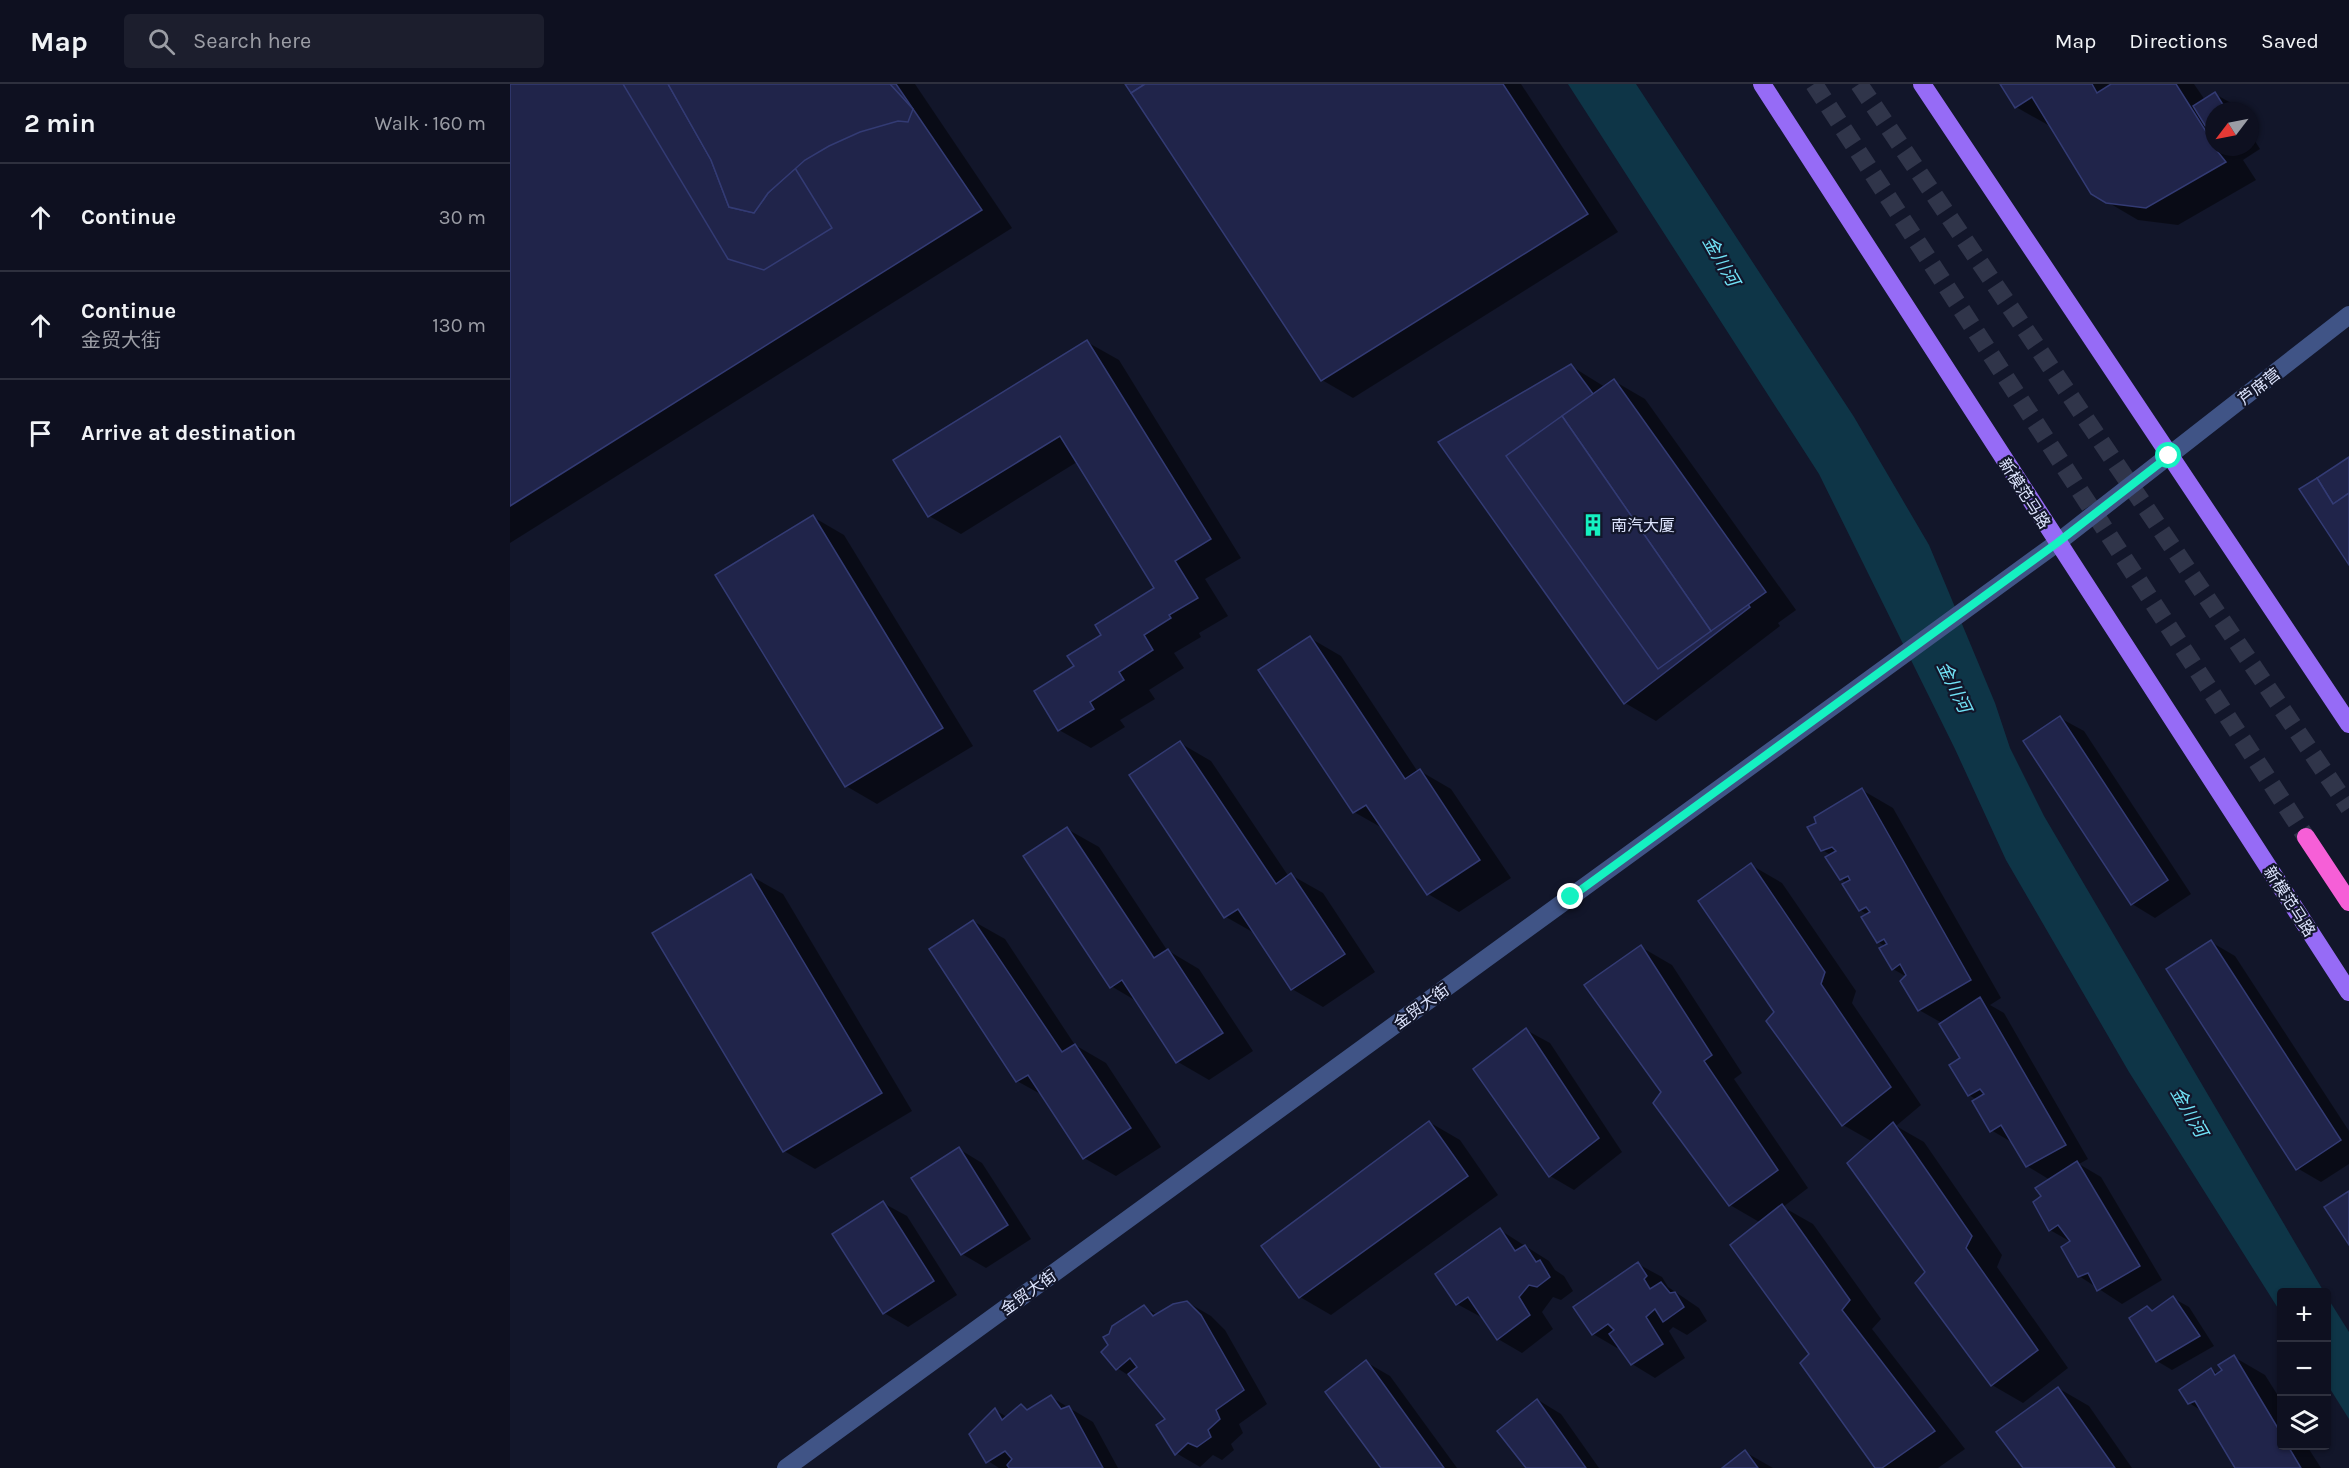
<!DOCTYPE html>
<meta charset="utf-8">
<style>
body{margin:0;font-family:Karla,"Noto Sans SC",sans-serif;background:#1c1e2d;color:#f1f3f6}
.controls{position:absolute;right:18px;bottom:18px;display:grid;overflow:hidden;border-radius:6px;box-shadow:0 2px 4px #0004}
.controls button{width:54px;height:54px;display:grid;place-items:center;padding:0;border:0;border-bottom:2px solid #2e303e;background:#0e1020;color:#f1f3f6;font:30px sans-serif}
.compass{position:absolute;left:1695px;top:18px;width:54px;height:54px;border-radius:50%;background:#0e1020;box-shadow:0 2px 4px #0004;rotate:238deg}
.stop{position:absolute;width:18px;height:18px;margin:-14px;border:4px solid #15f1c1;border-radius:50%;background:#fff}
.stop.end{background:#15f1c1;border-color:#fff;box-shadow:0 2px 6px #0008}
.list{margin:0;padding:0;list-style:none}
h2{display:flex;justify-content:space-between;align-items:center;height:78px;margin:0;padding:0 24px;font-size:26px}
h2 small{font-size:20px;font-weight:400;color:#9b9da5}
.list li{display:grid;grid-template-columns:39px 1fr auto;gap:18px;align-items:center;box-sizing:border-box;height:108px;padding:0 24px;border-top:2px solid #2e303e}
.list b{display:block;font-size:22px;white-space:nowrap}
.list p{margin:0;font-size:20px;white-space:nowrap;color:#9b9da5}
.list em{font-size:20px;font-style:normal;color:#9b9da5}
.icon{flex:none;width:33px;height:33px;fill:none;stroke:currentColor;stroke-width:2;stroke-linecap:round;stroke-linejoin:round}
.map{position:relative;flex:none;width:1839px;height:1384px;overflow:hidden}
header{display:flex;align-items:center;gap:36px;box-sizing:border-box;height:84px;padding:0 30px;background:#0e1020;border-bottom:2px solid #2e303e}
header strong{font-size:28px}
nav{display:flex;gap:33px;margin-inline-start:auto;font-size:21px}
.search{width:420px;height:54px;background:#1c1e2d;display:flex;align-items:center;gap:15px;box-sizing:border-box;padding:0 21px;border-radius:6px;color:#9b9da5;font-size:22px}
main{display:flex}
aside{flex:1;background:#0e1020}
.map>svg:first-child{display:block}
.water{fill:#0e3547}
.shadow{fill:#0007}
.building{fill:#20244a;stroke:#333b74;stroke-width:1.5}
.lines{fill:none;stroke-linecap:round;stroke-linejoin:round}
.highway-tunnel{stroke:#30354a;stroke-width:18;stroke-dasharray:18 9;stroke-linecap:butt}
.minor{stroke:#405486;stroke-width:18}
.major{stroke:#966bf6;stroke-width:18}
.highway{stroke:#f65fd7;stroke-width:18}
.route{stroke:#15f1c1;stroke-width:8}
.labels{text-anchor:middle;stroke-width:4.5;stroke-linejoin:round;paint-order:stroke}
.street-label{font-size:16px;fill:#dde4fd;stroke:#12162a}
.poi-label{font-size:16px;fill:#dde4fd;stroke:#12162a;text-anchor:start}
.water-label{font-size:18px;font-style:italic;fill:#71e3f7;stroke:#12162a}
</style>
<header>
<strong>Map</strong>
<div class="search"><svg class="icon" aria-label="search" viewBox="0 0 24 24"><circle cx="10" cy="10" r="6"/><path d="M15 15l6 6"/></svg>Search here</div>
<nav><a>Map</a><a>Directions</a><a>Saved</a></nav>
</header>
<main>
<aside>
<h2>2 min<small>Walk · 160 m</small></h2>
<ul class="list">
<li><svg class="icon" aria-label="ahead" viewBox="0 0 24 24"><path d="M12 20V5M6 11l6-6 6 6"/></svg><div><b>Continue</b></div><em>30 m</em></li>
<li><svg class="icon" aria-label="ahead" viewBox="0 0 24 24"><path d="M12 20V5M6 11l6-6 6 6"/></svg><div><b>Continue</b><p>金贸大街</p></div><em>130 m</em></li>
<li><svg class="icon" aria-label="arrive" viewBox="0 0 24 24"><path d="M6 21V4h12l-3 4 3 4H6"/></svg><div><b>Arrive at destination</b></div></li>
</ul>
</aside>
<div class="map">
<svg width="1839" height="1384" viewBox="0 0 1839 1384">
<rect width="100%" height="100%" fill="#12162a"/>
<g class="water">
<polygon points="1058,0 1126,0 1344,333 1419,461 1485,619 1500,664 1534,732 1814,1208 1772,1208 1771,1229 1619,988 1496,776 1445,665 1309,390"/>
<polygon points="1817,1213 1839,1248 1839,1335 1817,1300"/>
</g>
<g class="shadow">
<polygon points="0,0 405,0 502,144 0,459"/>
<polygon points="617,0 1011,0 1108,148 843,314 812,296"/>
<polygon points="1492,0 1684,0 1695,16 1705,10 1721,19 1726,27 1704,27 1704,63 1740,63 1740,49 1750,65 1733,76 1746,96 1668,141 1628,136 1582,109 1540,39 1538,41 1506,23"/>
<polygon points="577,258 609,276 731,474 695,495 718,532 689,549 691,553 664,569 674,584 639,606 645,615 610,636 615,643 581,664 549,646 566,583 593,552 647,505 567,378 451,450 419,432"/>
<polygon points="1061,282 1095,303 1104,297 1135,315 1286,526 1268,539 1270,542 1146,637 1115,619"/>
<polygon points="303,433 334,451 463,662 367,720 336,702"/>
<polygon points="800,554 831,572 908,688 910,687 941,705 1001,794 949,828 918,810 874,745 844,728"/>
<polygon points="1550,634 1574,647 1681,810 1645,834 1622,820"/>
<polygon points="670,659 701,677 779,793 781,791 813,809 865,888 813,923 782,905 746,850 716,833"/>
<polygon points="1352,706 1383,724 1491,914 1480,921 1494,929 1578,1075 1569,1080 1591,1093 1652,1196 1612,1220 1569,1192 1561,1158 1540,1146 1533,1113 1540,1096 1517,1082 1503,1059 1481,1046 1467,1016 1459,1011 1452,974 1432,939 1409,926 1397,893 1383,885 1375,862 1368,858 1358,831 1350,826 1337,799 1331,795 1321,771 1312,766 1308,739"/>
<polygon points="557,745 589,763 657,866 689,885 743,967 699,996 668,978 628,918 601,902"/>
<polygon points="1241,781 1272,799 1346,907 1342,919 1411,1021 1386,1042 1414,1058 1492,1171 1487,1183 1558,1284 1513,1319 1482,1301 1407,1199 1417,1188 1363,1058 1333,1041 1266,928"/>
<polygon points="241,792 273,810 402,1027 305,1085 274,1067"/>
<polygon points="463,837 495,855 565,961 596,979 651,1063 606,1092 574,1074 534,1012 507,997"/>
<polygon points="1701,858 1725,872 1839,1047 1839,1080 1811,1098 1787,1084"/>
<polygon points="1131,863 1162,881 1232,989 1224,995 1298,1104 1273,1123 1303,1140 1371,1235 1362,1245 1455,1365 1428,1384 1367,1384 1301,1270 1251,1139 1220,1121 1153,1008"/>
<polygon points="1016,946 1040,959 1112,1068 1064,1106 1040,1092"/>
<polygon points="919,1038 950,1056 988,1111 821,1231 790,1213"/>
<polygon points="449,1065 472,1079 521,1155 476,1184 452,1170"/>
<polygon points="373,1119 397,1132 447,1211 398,1243 374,1229"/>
<polygon points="990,1146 1039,1177 1045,1186 1054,1192 1063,1207 1051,1216 1043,1213 1032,1228 1043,1245 1012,1269 988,1255 973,1232 971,1233 947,1220"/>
<polygon points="1128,1180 1152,1193 1158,1203 1189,1224 1197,1237 1177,1251 1163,1243 1159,1247 1175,1274 1145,1294 1122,1280 1109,1262 1107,1264 1083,1250 1065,1223"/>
<polygon points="1663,1214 1679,1223 1704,1262 1662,1286 1647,1277 1637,1224 1644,1227"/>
<polygon points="677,1218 701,1232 715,1246 757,1320 729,1340 733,1349 721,1360 724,1366 712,1376 703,1371 690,1383 666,1369 657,1336 624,1295 607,1284 634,1223 648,1231"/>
<polygon points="1724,1273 1755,1291 1772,1318 1772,1362 1797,1362 1811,1384 1727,1384 1692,1327 1679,1319 1701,1286 1709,1290"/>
<polygon points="856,1278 880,1292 947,1384 873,1384"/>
<polygon points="1548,1304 1579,1322 1622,1384 1514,1384"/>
<polygon points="541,1313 583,1338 608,1384 489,1384 478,1377 485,1326 497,1333 512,1322 519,1326"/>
<polygon points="1028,1316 1051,1330 1089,1384 1018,1384"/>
<polygon points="1235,1368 1263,1384 1214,1384"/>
</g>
<g class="building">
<polygon points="0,0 386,0 472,126 0,422"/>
<polygon points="113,0 158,0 201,76 219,123 244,129 258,109 285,84 322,144 254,186 218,175"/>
<polygon points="158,0 380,0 403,25 398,38 388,37 350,48 319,62 295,76 258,109 244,129 219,123 201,76"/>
<polygon points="615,0 635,0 621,9"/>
<polygon points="635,0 993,0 1078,130 811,297 621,9"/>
<polygon points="1490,0 1582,0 1587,9 1601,0 1666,0 1704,60 1704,63 1716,78 1636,124 1596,119 1581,110 1522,13 1505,24"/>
<polygon points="1705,8 1717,27 1704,27 1704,56 1683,22"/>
<polygon points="577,256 701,455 665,477 688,514 659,531 661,534 634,551 643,566 609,588 614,596 580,618 584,625 548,647 524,607 564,582 557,572 591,551 585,541 644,504 550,352 418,433 383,376"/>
<polygon points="1061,280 1240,523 1114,620 928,358"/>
<polygon points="1104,295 1256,508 1201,547 1052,332"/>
<polygon points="1052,332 1201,547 1148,585 996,372"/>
<polygon points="1839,373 1839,409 1823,420 1807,394"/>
<polygon points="1807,394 1823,420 1839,409 1839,481 1789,405"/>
<polygon points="303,431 433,644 335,703 205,491"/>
<polygon points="800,552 895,695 910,685 970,776 917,811 856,721 843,729 748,586"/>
<polygon points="1550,632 1658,796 1621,821 1513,657"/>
<polygon points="670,657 766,800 781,789 835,870 781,906 728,825 714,834 619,691"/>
<polygon points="1352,704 1461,896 1408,927 1390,897 1396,891 1390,880 1382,886 1369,864 1377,860 1374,855 1367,859 1351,833 1360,828 1356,823 1349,827 1332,800 1340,796 1338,792 1330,796 1315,773 1326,767 1322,763 1311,767 1297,743 1306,739 1304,733"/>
<polygon points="557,743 644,874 658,865 713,949 666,979 612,896 600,904 513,772"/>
<polygon points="1241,779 1315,888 1311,900 1381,1003 1332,1042 1256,937 1264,928 1188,817"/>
<polygon points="241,790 372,1009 273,1068 142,849"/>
<polygon points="463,836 552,968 565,960 621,1044 573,1075 518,991 506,998 419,865"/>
<polygon points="1701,856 1831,1056 1786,1086 1656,885"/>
<polygon points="1131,861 1202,971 1194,977 1268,1086 1219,1122 1143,1019 1151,1008 1074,901"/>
<polygon points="1470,913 1556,1061 1516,1083 1491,1041 1480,1048 1462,1017 1474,1010 1470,1005 1458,1012 1439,981 1450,974 1429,940"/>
<polygon points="1016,944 1089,1054 1039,1093 963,985"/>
<polygon points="919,1037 958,1092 789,1214 751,1162"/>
<polygon points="1383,1038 1462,1152 1456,1164 1528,1266 1481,1302 1405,1199 1415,1188 1337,1079"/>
<polygon points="449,1063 498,1141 451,1171 401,1094"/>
<polygon points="1567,1077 1630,1182 1587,1207 1578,1189 1568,1193 1551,1163 1560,1157 1548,1141 1539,1147 1523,1118 1531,1112 1525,1104"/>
<polygon points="1839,1107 1839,1161 1814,1123"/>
<polygon points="373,1117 424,1197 373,1230 322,1150"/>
<polygon points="1272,1120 1340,1216 1332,1226 1425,1347 1372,1384 1365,1384 1290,1279 1299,1270 1220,1161"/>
<polygon points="990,1144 1005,1167 1015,1161 1026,1178 1030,1176 1040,1193 1027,1203 1019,1201 1009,1213 1020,1231 987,1256 958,1213 946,1221 925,1190"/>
<polygon points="1128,1178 1137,1192 1134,1195 1140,1205 1151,1198 1160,1209 1165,1208 1174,1223 1153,1238 1145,1225 1136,1233 1153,1260 1121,1281 1099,1250 1104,1246 1098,1240 1082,1251 1063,1223"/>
<polygon points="1663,1212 1690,1252 1646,1278 1619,1234 1637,1222 1642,1227"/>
<polygon points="677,1217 691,1231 734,1306 706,1326 710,1335 698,1346 701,1353 687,1363 678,1359 665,1371 646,1341 655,1335 618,1290 627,1283 620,1274 606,1286 591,1268 598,1261 593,1253 599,1250 602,1242 634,1221 643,1232 663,1220"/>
<polygon points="1724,1271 1772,1351 1772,1362 1778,1362 1791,1384 1725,1384 1685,1317 1678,1320 1669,1306 1701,1284 1705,1291 1712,1286 1708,1281"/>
<polygon points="856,1276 934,1384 871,1384 815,1308"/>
<polygon points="1548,1303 1605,1384 1513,1384 1486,1348"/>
<polygon points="541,1311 551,1325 559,1322 593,1384 499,1384 497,1381 502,1375 495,1367 476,1379 459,1350 485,1324 492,1336 511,1320 517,1326"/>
<polygon points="1027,1315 1076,1384 1016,1384 987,1347"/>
<polygon points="1235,1366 1248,1384 1212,1384"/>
</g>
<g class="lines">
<g class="highway-tunnel">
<polyline points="1304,0 1796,753"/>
<polyline points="1349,0 1839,724"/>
</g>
<polyline class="minor" points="276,1384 1547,459 1839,231"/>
<g class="major">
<polyline points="1252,0 1839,908"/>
<polyline points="1412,0 1839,640"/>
</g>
<polyline class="highway" points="1796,753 1839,818"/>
</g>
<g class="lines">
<polyline class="route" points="1061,813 1547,459 1659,372"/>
</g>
<defs>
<g id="building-bare" transform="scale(1.8)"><path d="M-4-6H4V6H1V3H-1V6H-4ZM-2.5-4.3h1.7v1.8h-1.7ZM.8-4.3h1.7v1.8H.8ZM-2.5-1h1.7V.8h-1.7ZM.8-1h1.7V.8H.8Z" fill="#15f1c1" stroke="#12162a" stroke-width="2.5" paint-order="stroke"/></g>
</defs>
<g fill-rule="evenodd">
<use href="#building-bare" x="1083" y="441"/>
</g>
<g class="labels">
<g class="street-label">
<text transform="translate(1749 302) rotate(-38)" y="6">芦席营</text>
<text transform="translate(1515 409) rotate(57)" y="6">新模范马路</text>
<text transform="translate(1780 817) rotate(57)" y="6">新模范马路</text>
<text transform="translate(911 922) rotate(-36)" y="6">金贸大街</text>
<text transform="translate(518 1208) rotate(-36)" y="6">金贸大街</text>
</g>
<g class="poi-label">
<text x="1101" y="447">南汽大厦</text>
</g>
<g class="water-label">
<text transform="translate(1211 177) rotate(60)" y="6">金川河</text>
<text transform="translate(1444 603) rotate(64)" y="6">金川河</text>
<text transform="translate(1679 1028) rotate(60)" y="6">金川河</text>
</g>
</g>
</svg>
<div class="controls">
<button>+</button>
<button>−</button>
<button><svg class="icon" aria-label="layers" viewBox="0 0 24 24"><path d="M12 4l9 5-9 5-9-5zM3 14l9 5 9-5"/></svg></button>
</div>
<svg class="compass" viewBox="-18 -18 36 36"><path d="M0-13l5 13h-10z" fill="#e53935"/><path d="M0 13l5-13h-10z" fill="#9b9da5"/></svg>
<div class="stop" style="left:1659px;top:372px"></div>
<div class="stop end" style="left:1061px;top:813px"></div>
</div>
</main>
